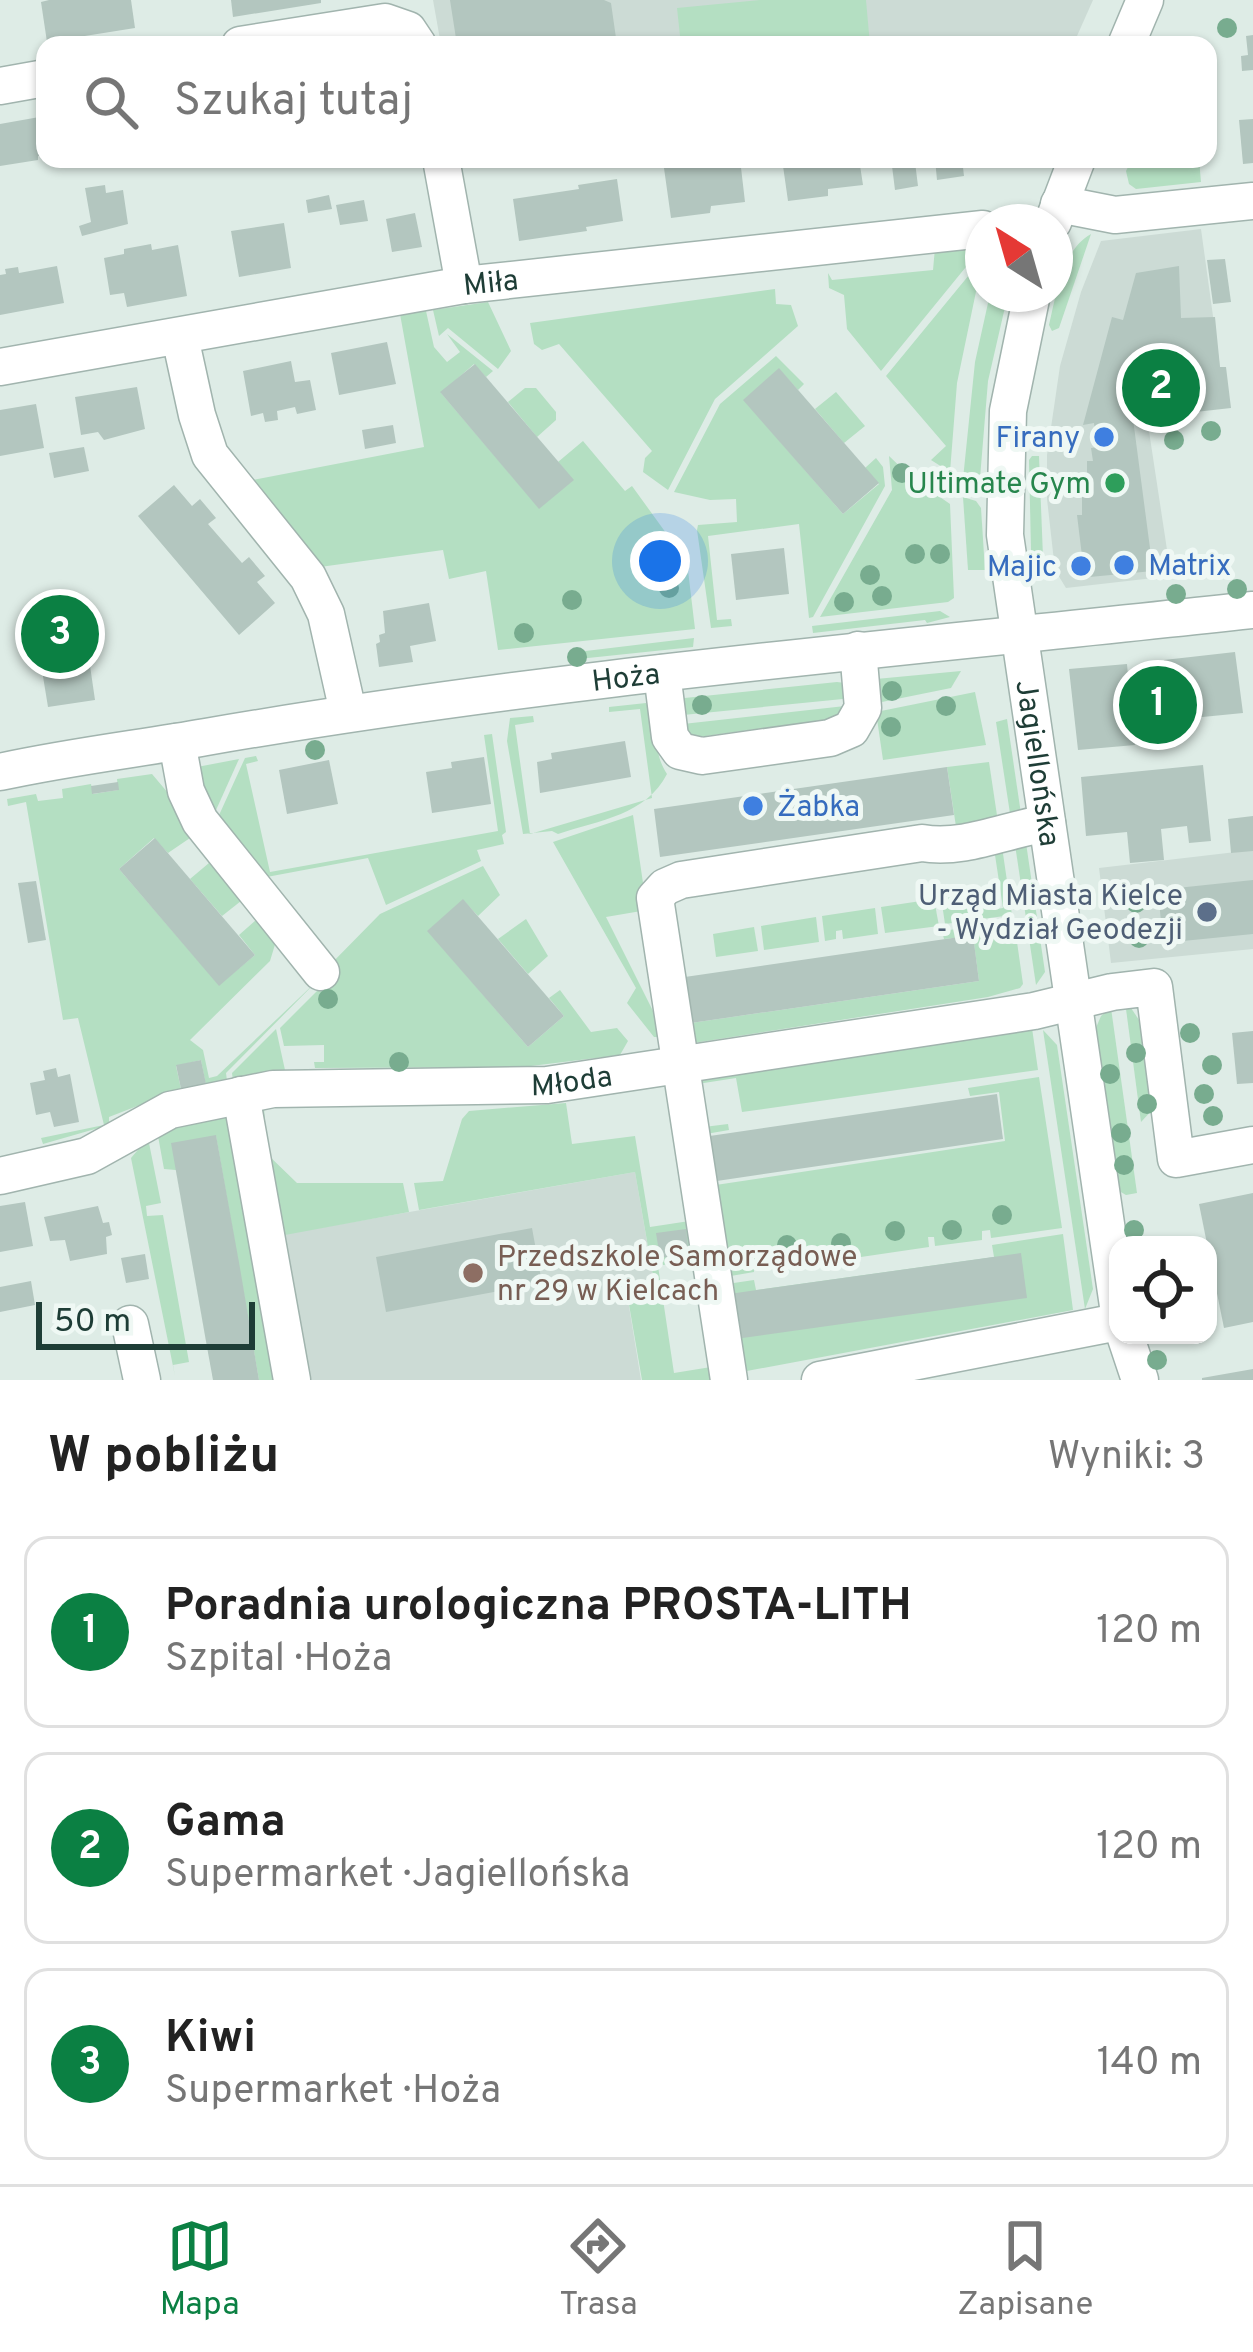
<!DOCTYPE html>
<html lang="pl">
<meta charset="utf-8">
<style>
body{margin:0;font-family:Overpass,sans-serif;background:#f6f6f6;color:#222}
.controls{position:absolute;right:36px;bottom:36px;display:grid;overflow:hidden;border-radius:24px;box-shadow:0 3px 9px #0004}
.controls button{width:108px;height:108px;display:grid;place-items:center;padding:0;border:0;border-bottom:3px solid #e0e0e0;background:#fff;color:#222;font:60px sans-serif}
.compass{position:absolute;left:965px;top:204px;width:108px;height:108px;border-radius:50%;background:#fff;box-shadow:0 3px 9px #0004;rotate:323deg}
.scale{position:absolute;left:36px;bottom:30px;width:219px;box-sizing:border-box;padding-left:12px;border:6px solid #1e3d36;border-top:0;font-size:33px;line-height:42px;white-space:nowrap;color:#1e3d36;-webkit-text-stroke:9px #eff8f4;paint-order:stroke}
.you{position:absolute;left:660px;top:561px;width:42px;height:42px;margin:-30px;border:9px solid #fff;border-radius:50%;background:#1a73e8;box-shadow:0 0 0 18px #1a73e833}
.badge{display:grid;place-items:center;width:78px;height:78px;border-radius:50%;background:#0b8043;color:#fff;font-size:39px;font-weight:700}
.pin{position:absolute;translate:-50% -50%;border:6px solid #fff;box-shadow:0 3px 12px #0006}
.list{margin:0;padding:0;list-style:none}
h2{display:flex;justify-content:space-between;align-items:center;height:156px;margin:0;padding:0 48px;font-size:51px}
h2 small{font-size:39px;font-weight:400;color:#767676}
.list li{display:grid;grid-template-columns:78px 1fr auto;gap:36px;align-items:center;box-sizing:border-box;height:192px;margin:0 24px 24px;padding:0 24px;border:3px solid #e0e0e0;border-radius:24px}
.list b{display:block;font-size:45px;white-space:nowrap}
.list p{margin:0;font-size:39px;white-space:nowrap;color:#767676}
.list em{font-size:39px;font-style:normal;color:#767676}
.icon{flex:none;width:66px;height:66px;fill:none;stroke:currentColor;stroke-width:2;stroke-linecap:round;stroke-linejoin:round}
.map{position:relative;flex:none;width:1253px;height:1380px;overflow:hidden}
.search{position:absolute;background:#fff;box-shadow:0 3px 9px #0004;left:36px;right:36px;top:36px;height:132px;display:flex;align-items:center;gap:30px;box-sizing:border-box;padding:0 42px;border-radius:24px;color:#767676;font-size:45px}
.sheet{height:804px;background:#fff}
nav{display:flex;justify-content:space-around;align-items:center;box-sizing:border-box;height:168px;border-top:3px solid #e0e0e0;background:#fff;font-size:33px;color:#767676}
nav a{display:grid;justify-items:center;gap:6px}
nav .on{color:#0b8043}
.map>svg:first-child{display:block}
.built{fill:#ccdbd5}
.green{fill:#b4dfc2}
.building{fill:#b3c6bf}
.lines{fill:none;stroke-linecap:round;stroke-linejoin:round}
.minor-casing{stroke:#a1b4ae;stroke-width:39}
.minor{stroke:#fff;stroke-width:36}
.tree{fill:#78ac8f}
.shop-dot{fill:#3f7fe0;stroke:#eff8f4;stroke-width:4.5}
.leisure-dot{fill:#2e9e5b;stroke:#eff8f4;stroke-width:4.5}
.service-dot{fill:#5c6f8a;stroke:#eff8f4;stroke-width:4.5}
.education-dot{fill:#8d6e63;stroke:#eff8f4;stroke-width:4.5}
.labels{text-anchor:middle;stroke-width:10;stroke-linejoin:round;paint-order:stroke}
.street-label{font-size:30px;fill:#1e3d36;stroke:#eff8f4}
.shop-label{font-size:30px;fill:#366cbe;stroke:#eff8f4;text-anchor:end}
.leisure-label{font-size:30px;fill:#27864d;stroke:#eff8f4;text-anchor:end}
.service-label{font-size:30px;fill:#4e5e75;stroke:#eff8f4;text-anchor:end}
.education-label{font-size:30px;fill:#785e54;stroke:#eff8f4;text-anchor:start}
</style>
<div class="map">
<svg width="1253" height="1380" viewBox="0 0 1253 1380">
<rect width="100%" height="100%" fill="#deece6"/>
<g class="built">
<polygon points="433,0 1093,0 1073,45 441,45"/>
<polygon points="1201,229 1220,367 1147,418 1171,576 1066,588 1055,570 1047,499 1047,455 1060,366 1081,292 1101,241"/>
<polygon points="1253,850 1253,949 1111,963 1099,868"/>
<polygon points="635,1172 655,1288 627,1294 641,1380 311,1380 285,1234"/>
</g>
<g class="green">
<polygon points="760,0 866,0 870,45 681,45 677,8"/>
<polygon points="1132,159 1199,159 1201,182 1136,189 1129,184 1126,171"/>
<path d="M 1091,234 L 1059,328 L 1052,331 L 1049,325 C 1056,296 1062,250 1091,234 Z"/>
<polygon points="983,246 881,371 847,329 844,295 829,288 828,273 832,280 933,270 935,248"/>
<polygon points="983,258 957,383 950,472 931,460 946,446 886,376"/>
<polygon points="775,289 776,304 791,305 798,326 715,399 668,490 643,472 645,458 652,451 559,344 542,350 534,344 530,323"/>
<polygon points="990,294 1008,294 988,381 980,478 975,482 963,479 975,362"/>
<polygon points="488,302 511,351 498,369 448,328 439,336 433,310"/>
<polygon points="426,311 434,347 447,362 460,352 447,334 493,371 486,377 474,364 441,393 539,508 573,480 558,462 583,441 625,491 632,486 687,562 695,629 498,650 486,571 449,579 443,550 320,567 247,481 424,447 400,314"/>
<polygon points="776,356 804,384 798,390 779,369 744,400 843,514 879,484 865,468 876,458 883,467 885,486 813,617 809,618 799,524 708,536 717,620 731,619 732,626 711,628 697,530 698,525 737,522 736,499 710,500 674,492 720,404"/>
<polygon points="525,388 536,388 556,412 556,420 537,437 508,402"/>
<polygon points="836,392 865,426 844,443 815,409"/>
<polygon points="889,456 911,477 950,504 954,598 948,602 820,617 892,490"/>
<polygon points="1032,456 1039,456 1043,557 1039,562 1032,563 1031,550 1029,460"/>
<polygon points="963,497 976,501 981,508 985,570 968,570"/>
<polygon points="940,611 950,617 927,623 925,620 813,633 812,626"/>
<polygon points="694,638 693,647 569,660 569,653"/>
<polygon points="961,671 951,688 872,704 876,679"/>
<polygon points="837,682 845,683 853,698 673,716 675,699"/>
<polygon points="975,692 986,745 883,760 876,712"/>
<path d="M 646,703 C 659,725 652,752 667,774 C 646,815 600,820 558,834 L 552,831 L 523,834 L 507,741 L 510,718 L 533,716 L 534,722 L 515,725 L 530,834 L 652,798 L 640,709 L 609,712 L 609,707 Z"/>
<polygon points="854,705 838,718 691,738 674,725"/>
<polygon points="1007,719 1021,814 1011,820 996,722"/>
<polygon points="492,734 506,832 502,835 504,844 477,850 481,861 386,905 368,858 256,879 215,824 245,758 256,756 258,761 246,764 270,872 498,831 484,735"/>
<polygon points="239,759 212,819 197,767"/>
<polygon points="989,762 998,822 958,840 947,767"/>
<polygon points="152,774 174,800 190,838 168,853 154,838 119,869 219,985 255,955 239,935 257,919 277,938 270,961 190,1040 203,1050 209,1078 217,1076 318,980 226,1073 227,1081 206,1086 201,1060 176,1066 181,1089 109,1117 109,1125 43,1144 41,1138 104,1125 78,1018 63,1020 26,802 8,806 7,799 36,794 38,801 63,798 62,789 91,784 93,794 118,790 117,779"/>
<polygon points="633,815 647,910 606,917 655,1015 664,1014 661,1037 654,1037 627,1003 636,988 553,842"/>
<polygon points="1014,838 1026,843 1045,972 1036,985"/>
<polygon points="1001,840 1012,915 945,924 941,897 965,894 990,910 1003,908 995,855 968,859"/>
<polygon points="209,863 241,901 222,916 190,879"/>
<polygon points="483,866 500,895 478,916 463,900 428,931 528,1047 564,1016 549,998 560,990 591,1032 617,1028 628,1041 620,1055 523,1067 315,1068 314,1062 324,1062 324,1045 284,1046 280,1028 330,978 325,970 380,914"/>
<polygon points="934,899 939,926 885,933 881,907"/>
<polygon points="875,908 878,934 843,939 842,930 836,931 836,939 825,941 822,916"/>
<polygon points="816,917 819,942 764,950 761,926"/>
<polygon points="526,919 548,956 528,974 498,939"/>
<polygon points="1014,921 1023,984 1020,988 988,997 687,1044 684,1024 979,981 973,936 944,939 942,931"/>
<polygon points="754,927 758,951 716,957 713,934"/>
<polygon points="1111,1008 1137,1193 1126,1195 1119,1191 1095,1030 1101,1016"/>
<polygon points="1131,1008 1141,1023 1154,1108 1141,1122 1126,1009"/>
<polygon points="1032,1028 1038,1070 742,1112 736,1078 691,1085 692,1081"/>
<polygon points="276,1029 285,1070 233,1081 232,1073"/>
<polygon points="1043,1030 1057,1045 1093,1289 1085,1309"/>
<polygon points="1039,1077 1062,1228 991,1238 990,1230 982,1231 982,1240 935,1246 934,1237 928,1237 929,1247 820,1263 817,1253 812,1254 813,1263 763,1271 761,1262 754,1264 754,1272 719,1278 696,1128 728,1124 729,1130 700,1135 709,1186 1005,1141 999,1092 970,1096 968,1088"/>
<polygon points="566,1103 572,1144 635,1136 650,1227 696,1220 696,1254 689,1260 658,1266 674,1373 711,1367 712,1380 642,1380 627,1293 655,1287 635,1172 419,1210 414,1183 443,1181 462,1119 469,1111"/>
<polygon points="264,1107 267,1154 297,1183 403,1183 409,1212 285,1235 311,1380 299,1380 259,1114"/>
<polygon points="223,1115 234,1123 282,1380 259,1380 216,1136 176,1170 164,1169 158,1136 161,1131"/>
<polygon points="148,1138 161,1203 146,1206 147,1216 163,1215 189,1362 173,1365 175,1376 131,1158"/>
<polygon points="1063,1234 1073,1310 736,1373 720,1285 754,1280 756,1290 994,1257 992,1245"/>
</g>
<g class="building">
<polygon points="49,0 131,0 135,28 47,42 41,2"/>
<polygon points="231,0 321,0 321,3 233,17"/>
<polygon points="450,0 604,0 611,3 617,45 457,45"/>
<polygon points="1253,35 1253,70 1242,71 1241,56 1248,55 1246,36"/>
<polygon points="45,116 45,155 38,156 38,160 0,166 0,124"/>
<polygon points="1253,119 1253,163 1243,164 1239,120"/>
<polygon points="740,159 745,202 711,206 710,213 671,218 663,161"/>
<polygon points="782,159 859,159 863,185 828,189 828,196 788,201"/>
<polygon points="935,159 962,159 964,176 937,180"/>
<polygon points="915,162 918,186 895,190 892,166"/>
<polygon points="617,179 623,221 586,227 587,231 519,241 513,199 579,189 578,185"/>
<polygon points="105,185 106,193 123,190 128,224 82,236 79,226 91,222 85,188"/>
<polygon points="329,195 332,209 308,213 306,200"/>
<polygon points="364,200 368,221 340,225 336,205"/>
<polygon points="415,213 422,247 392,252 386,219"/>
<polygon points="284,223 291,268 239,277 231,231"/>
<polygon points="151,244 152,250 178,245 187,296 127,307 124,293 110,295 104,258 124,254 124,249"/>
<polygon points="1225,259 1231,302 1213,304 1207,260"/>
<polygon points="57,266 64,303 0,315 0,275 6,274 5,269 18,267 19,273"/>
<polygon points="1179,266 1181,318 1215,317 1220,367 1226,367 1231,408 1133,419 1153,571 1079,578 1073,574 1071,561 1082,556 1077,515 1082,515 1082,488 1087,488 1087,461 1093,461 1091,448 1097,447 1094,423 1083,425 1112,317 1123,320 1136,273"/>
<polygon points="387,342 396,384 339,395 331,353"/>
<polygon points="291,361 295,382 310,380 316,410 297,414 295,407 277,411 278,420 265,422 263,413 251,416 243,371"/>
<polygon points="475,364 574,480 539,509 440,392"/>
<polygon points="779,368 879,483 843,514 743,400"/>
<polygon points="137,387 145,429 104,440 98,432 81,435 75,397"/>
<polygon points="36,404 44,448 0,456 0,410"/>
<polygon points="393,425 396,443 365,449 362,430"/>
<polygon points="84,447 89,471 54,478 49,453"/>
<polygon points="174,485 192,506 200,499 216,518 208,524 242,563 249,557 265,576 257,582 275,603 239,635 138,516"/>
<polygon points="784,548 789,594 736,600 731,554"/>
<polygon points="80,597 95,700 48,707 31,603"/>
<polygon points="429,603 436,641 410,646 413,662 379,667 376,644 380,642 379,635 385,633 383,611"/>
<polygon points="1235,652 1243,713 1172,720 1171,716 1143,719 1142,713 1132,714 1135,745 1078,750 1069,669 1127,664 1130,698 1141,697 1142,687 1156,683 1154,674 1165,673 1164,660"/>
<polygon points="625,741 631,777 540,793 537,762 552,759 551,753"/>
<polygon points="484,757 491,804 432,813 426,772 452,768 451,762"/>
<polygon points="329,760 338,804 287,814 279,770"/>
<polygon points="1203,765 1211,841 1189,843 1187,826 1161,829 1164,860 1130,863 1127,832 1086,836 1081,777"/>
<polygon points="947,767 954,815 660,857 654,809"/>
<polygon points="118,782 119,790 92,794 91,786"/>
<polygon points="1253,816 1253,851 1231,853 1228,819"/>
<polygon points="155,838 255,955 219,986 119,869"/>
<polygon points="1253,880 1253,934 1163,943 1158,890"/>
<polygon points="36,881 46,940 28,943 18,883"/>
<polygon points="463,899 564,1016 528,1047 427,931"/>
<polygon points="973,935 979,981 684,1024 678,978"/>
<polygon points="1253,1031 1253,1083 1237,1084 1232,1033"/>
<polygon points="201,1060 206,1084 181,1089 176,1065"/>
<polygon points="56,1068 58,1077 70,1074 79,1122 54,1127 50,1112 36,1115 30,1083 45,1080 43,1071"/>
<polygon points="997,1094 1003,1139 710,1182 703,1137"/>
<polygon points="216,1135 240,1268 259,1380 213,1380 207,1347 171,1143"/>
<polygon points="1253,1193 1253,1322 1224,1328 1199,1204"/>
<polygon points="25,1202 33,1246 0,1252 0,1206"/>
<polygon points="98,1206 103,1223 109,1222 112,1235 106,1237 107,1254 70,1261 65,1240 50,1241 44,1217"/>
<polygon points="532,1228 542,1283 386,1312 376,1257"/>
<polygon points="686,1229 689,1254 660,1258 656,1233"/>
<polygon points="1021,1253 1027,1298 735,1339 729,1294"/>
<polygon points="145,1254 149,1279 126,1283 121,1258"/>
<polygon points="31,1281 35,1305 0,1312 0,1287"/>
<polygon points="1253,1369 1253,1380 1202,1380 1202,1378"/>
</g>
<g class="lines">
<g class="minor-casing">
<g id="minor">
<polyline points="240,45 385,22 408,30 418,45"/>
<polyline points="1126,45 1145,0"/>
<polyline points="0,86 45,78"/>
<polyline points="441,159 464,285"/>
<polyline points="1059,204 1115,215 1253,201"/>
<polyline points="1053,222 1077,159"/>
<path id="s1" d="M 1032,294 L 1008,411 L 1005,535 L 1118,1306"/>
<polyline points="180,337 197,415 210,455 308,577 326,614 348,712"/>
<path id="s2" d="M 0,367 L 464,285 L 983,229"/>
<polyline points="662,673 670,737 680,751 702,756 830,738 851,729 863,708 858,650"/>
<polyline points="177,742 186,791 200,821 321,972"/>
<path id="s3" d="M 0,772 C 68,757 137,749 206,737 C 553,677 903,648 1253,610"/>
<polyline points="241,1095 292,1380"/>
<path id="s4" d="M 0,1176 L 87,1156 L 170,1110 L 273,1089 L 547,1085 L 1034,1011 L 1112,992 L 1154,987 L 1176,1159 L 1253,1145"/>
<polyline points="130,1324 142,1380"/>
<polyline points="1125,1335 1140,1380"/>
<path d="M 729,1380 L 655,898 L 665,887 L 681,880 L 922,843 C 964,850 1005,830 1047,823"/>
<polyline points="820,1380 1118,1322"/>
</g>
</g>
<use href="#minor" class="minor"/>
</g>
<g class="tree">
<circle cx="1227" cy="28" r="10"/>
<circle cx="1211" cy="431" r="10"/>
<circle cx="1174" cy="440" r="10"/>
<circle cx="902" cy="473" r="10"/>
<circle cx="650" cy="545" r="10"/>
<circle cx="915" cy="554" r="10"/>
<circle cx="940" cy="554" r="10"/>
<circle cx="870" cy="575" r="10"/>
<circle cx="669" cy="588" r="10"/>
<circle cx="1237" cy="589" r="10"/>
<circle cx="1176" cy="594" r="10"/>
<circle cx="882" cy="596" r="10"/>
<circle cx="572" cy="600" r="10"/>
<circle cx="844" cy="602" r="10"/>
<circle cx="524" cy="633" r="10"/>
<circle cx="577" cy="657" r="10"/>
<circle cx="892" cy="691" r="10"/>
<circle cx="702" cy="705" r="10"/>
<circle cx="946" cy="706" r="10"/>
<circle cx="891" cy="727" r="10"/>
<circle cx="315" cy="750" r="10"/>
<circle cx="964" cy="898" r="10"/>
<circle cx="1136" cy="903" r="10"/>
<circle cx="1005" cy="931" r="10"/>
<circle cx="1139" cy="938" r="10"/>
<circle cx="328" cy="999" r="10"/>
<circle cx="1190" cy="1033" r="10"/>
<circle cx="1136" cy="1053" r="10"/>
<circle cx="399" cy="1062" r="10"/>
<circle cx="1212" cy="1065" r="10"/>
<circle cx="1110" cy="1074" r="10"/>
<circle cx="1204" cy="1094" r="10"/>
<circle cx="1147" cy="1104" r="10"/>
<circle cx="1213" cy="1116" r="10"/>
<circle cx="1121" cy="1133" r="10"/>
<circle cx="1124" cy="1165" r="10"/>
<circle cx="1002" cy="1215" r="10"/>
<circle cx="952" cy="1230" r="10"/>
<circle cx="1134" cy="1230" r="10"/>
<circle cx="895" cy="1231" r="10"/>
<circle cx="841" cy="1243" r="10"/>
<circle cx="787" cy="1245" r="10"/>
<circle cx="736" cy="1259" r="10"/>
<circle cx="1157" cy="1360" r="10"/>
</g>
<g class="shop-dot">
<circle cx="1104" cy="437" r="12"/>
<circle cx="1124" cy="565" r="12"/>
<circle cx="1081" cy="566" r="12"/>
<circle cx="753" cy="806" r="12"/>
</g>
<circle class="leisure-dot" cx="1115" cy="483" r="12"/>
<circle class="service-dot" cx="1207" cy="912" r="12"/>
<circle class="education-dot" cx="473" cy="1273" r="12"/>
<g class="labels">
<g class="street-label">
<text dy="10" stroke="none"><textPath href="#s2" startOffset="498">Miła</textPath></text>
<text dy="10" stroke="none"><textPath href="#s3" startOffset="633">Hoża</textPath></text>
<text dy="10" stroke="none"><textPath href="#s1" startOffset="474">Jagiellońska</textPath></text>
<text dy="10" stroke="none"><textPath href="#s4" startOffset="588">Młoda</textPath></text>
</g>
<g class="shop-label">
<text x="1080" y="447">Firany</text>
<text x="1148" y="575" text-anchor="start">Matrix</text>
<text x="1057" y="576">Majic</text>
<text x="777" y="816" text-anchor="start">Żabka</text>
</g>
<g class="leisure-label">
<text x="1091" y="493">Ultimate Gym</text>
</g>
<g class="service-label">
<text x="1183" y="905">Urząd Miasta Kielce<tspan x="1183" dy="34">- Wydział Geodezji</tspan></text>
</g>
<g class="education-label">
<text x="497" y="1266">Przedszkole Samorządowe<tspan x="497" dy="34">nr 29 w Kielcach</tspan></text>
</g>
</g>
</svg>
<div class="controls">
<button><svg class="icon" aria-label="locate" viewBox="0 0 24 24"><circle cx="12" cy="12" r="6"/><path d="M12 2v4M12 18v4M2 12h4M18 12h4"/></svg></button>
</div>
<svg class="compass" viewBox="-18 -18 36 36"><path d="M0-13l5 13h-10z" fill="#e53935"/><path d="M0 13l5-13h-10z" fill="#767676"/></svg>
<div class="scale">50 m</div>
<div class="you"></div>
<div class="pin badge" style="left:1158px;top:705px">1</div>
<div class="pin badge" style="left:1161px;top:388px">2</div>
<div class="pin badge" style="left:60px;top:634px">3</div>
<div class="search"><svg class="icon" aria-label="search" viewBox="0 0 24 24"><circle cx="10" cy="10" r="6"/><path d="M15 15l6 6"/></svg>Szukaj tutaj</div>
</div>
<section class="sheet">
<h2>W pobliżu<small>Wyniki: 3</small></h2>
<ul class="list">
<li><span class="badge">1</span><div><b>Poradnia urologiczna PROSTA-LITH</b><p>Szpital · Hoża</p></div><em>120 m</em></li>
<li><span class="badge">2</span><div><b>Gama</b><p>Supermarket · Jagiellońska</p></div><em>120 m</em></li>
<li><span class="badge">3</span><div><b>Kiwi</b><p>Supermarket · Hoża</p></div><em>140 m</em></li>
</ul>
</section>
<nav>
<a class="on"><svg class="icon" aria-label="map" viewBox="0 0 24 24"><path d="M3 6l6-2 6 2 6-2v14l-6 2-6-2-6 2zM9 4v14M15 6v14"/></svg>Mapa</a>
<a><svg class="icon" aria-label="directions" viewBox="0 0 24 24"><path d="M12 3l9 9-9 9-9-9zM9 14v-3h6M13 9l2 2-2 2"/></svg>Trasa</a>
<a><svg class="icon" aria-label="saved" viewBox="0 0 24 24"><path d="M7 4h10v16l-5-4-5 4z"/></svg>Zapisane</a>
</nav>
